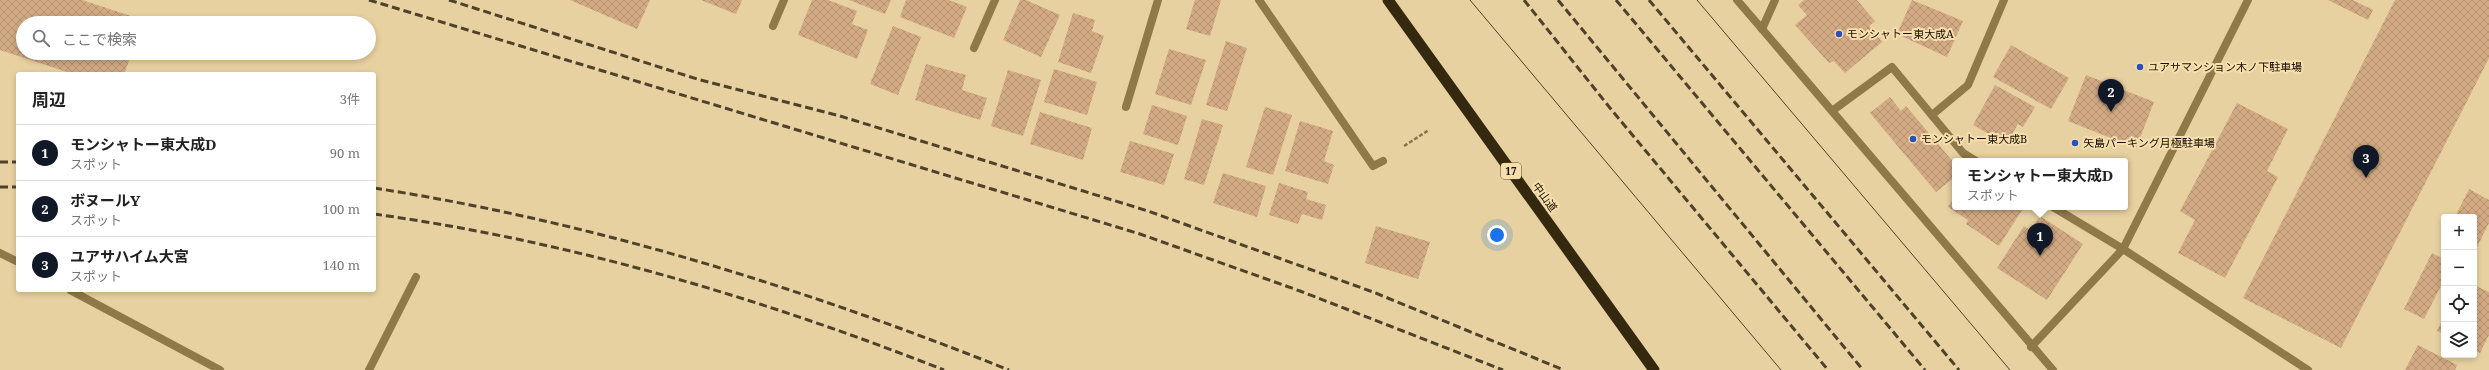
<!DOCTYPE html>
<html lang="ja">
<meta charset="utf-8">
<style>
body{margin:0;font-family:"Noto Serif","Noto Sans JP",serif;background:#f2f2f2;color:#222}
.controls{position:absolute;right:12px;bottom:12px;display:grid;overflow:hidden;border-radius:4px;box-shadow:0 2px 6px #0003}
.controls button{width:36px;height:36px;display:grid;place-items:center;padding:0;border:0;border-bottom:1px solid #e0e0e0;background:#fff;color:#222;font:20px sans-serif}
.you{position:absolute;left:1497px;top:235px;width:14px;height:14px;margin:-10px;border:3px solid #fff;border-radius:50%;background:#1a73e8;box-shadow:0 0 0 6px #1a73e833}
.badge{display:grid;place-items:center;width:26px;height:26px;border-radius:50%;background:#111827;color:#fff;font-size:13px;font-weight:700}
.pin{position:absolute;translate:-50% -33px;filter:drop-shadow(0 1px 2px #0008)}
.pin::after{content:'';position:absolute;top:21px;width:14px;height:12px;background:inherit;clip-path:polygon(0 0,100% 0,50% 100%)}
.popup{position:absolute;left:1952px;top:158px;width:176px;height:52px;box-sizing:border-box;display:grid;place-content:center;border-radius:4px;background:#fff;filter:drop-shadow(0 1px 3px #0005);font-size:13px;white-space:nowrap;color:#767676}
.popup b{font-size:15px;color:#222}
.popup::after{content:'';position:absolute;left:50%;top:100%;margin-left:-8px;border:8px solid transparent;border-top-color:#fff}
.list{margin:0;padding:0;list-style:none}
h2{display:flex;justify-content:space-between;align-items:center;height:52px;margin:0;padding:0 16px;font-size:17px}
h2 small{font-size:13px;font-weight:400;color:#767676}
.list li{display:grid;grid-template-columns:26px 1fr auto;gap:12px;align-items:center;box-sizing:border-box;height:56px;padding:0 16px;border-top:1px solid #e0e0e0}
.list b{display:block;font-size:15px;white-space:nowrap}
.list p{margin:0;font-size:13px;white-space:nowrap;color:#767676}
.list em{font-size:13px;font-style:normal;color:#767676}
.icon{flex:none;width:22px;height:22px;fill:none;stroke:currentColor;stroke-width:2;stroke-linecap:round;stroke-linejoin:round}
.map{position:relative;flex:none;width:2489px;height:370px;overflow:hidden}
.search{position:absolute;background:#fff;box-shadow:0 2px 6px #0003;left:16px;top:16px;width:360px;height:44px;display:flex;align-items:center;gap:10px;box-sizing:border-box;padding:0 14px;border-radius:22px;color:#767676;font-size:15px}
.panel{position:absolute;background:#fff;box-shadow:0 2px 6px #0003;left:16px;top:72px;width:360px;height:220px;border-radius:4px}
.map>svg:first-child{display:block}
.building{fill:url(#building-cross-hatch)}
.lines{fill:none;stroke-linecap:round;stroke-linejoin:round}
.path{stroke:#837453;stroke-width:2.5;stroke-dasharray:4 2;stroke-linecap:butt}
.service{stroke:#8f7948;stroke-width:8}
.minor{stroke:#8f7948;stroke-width:8}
.tertiary{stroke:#8f7948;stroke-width:8}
.trunk{stroke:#34290e;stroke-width:11}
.tram{stroke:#4e422b;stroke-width:1}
.rail{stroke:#4e422b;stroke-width:3;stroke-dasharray:8 4;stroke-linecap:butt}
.poi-dot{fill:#2a4fbe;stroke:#f6dead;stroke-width:1.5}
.labels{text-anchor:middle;stroke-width:4;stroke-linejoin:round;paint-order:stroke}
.shield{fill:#f6dead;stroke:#594c34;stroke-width:1}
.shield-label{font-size:10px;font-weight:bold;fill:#160e00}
.poi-label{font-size:11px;fill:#160e00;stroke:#f6dead;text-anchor:start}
.street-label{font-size:11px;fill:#160e00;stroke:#f6dead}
</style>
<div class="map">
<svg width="2489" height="370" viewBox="0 0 2489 370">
<defs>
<pattern id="building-cross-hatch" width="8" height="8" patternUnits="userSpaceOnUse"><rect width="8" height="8" fill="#d2aa84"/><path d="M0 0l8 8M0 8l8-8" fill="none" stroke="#b49170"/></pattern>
</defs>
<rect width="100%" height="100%" fill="#e8d1a0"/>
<g class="building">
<polygon points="0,0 82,0 143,20 142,23 23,23 23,53 132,53 124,74 73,74 0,50"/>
<polygon points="570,0 650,0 637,29"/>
<polygon points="701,0 742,0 736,14"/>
<polygon points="812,0 828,0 857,11 852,24 868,30 857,59 798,35"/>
<polygon points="849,0 891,0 885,14"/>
<polygon points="906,0 949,0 967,7 954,38 900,17"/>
<polygon points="1020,0 1026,0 1060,15 1041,57 1003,40"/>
<polygon points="1195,0 1221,0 1210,36 1186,29"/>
<polygon points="1804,0 1857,0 1875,21 1869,26 1882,42 1845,73 1834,61 1829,63 1795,25 1807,15 1798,5"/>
<polygon points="1912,0 1963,21 1947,57 1897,34"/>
<polygon points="2328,0 2353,0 2373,10 2368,20"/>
<polygon points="2395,0 2489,0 2489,58 2341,348 2243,298"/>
<polygon points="1073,13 1095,20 1092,31 1104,36 1091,73 1058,62"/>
<polygon points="893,26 921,37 898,95 870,84"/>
<polygon points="1226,41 1247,48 1227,111 1206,105"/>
<polygon points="2011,45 2069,78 2051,109 1993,77"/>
<polygon points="1169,49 1206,60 1191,105 1155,94"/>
<polygon points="926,64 966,75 962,90 987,98 980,120 915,100"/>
<polygon points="1054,69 1097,82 1087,115 1044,102"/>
<polygon points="1008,70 1041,80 1023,136 991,126"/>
<polygon points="2086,75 2154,102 2136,148 2068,121"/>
<polygon points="1995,85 2035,107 2023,127 2018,124 2006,144 1973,125"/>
<polygon points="1890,97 1901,111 1906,106 1955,164 1955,177 1936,192 1870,113"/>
<polygon points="2237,103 2288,129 2267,171 2278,177 2225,278 2178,253 2195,220 2180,211"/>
<polygon points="1152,105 1187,116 1178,145 1143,134"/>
<polygon points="1265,107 1292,115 1273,175 1246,167"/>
<polygon points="1040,112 1092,128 1083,160 1030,144"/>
<polygon points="1202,119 1223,125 1204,185 1184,179"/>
<polygon points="1300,121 1333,131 1324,161 1334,165 1328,184 1285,171"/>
<polygon points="1130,141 1174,154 1164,185 1120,172"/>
<polygon points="1223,173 1266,186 1257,217 1213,203"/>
<polygon points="1279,183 1308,192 1306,199 1326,205 1322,220 1302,214 1298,224 1269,215"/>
<polygon points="2469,189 2489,200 2489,223 2474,253 2474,217 2455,217"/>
<polygon points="1955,196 1955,207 2024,207 1999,246 1966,224 1968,220 1948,207"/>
<polygon points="2040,216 2083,244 2047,300 1997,268 2024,226 2030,230"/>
<polygon points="1376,226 1430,242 1418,279 1365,263"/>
<polygon points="2432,253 2444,259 2444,280 2424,319 2404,309"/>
<polygon points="2474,285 2489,292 2489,335 2480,353 2474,350"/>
<polygon points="2444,316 2444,334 2437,331"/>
<polygon points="2418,345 2457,365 2455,370 2405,370"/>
</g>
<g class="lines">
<polyline class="path" points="1404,146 1429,130"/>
<g class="service">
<polyline points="773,26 784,0"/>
<polyline points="1762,29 1775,0"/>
</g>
<g class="minor">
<polyline points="1259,0 1373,166 1383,161"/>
<polyline points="1762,29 2053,370"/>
<polyline points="974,48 995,0"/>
<polyline points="1126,107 1158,0"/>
<polyline points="1832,111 1892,67 1963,153 1976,161"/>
<polyline points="1932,115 1968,85 2004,0"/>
<polyline points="2053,207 2123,249 2308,370"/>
<polyline points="0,253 18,262"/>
<polyline points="70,290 220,370"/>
<polyline points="2031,347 2123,249 2248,0"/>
<polyline points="369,370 416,277"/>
</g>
<polyline class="tertiary" points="1737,0 1762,29"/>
<polyline class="trunk" points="1388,0 1654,370"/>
<g class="tram">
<polyline points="1470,0 1781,370"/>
<polyline points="1697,0 2010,370"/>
</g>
<g class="rail">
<polyline points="369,0 1140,234 1300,291 1503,370"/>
<polyline points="449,0 697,79 840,116 1148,211 1373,292 1564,370"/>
<polyline points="1524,0 1610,108 1828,370"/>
<polyline points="1558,0 1863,370"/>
<polyline points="1616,0 1925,370"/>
<polyline points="1649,0 1959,370"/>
<polyline points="0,162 18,162"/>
<polyline points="0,187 18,187"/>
<path d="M 374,188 C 594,222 803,288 1009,370"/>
<path d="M 374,214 C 569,241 761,298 944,370"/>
</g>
</g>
<g class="poi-dot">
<circle cx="1839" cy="34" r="4"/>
<circle cx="2140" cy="67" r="4"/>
<circle cx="1913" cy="139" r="4"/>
<circle cx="2075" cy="143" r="4"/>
</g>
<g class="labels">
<rect class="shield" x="1501" y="163" width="20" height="16" rx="3"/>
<g class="shield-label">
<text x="1511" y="175">17</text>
</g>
<g class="poi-label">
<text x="1847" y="38">モンシャトー東大成A</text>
<text x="2148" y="71">ユアサマンション木ノ下駐車場</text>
<text x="1921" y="143">モンシャトー東大成B</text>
<text x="2083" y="147">矢島パーキング月極駐車場</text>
</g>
<g class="street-label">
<text transform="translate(1545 197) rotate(54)" y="4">中山道</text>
</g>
</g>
</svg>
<div class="controls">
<button>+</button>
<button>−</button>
<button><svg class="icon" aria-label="locate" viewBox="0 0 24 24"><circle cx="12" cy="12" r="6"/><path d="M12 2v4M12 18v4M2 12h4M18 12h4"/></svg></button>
<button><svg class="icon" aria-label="layers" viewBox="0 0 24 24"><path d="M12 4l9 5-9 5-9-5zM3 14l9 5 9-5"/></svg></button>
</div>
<div class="you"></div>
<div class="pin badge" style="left:2040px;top:256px">1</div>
<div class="popup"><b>モンシャトー東大成D</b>スポット</div>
<div class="pin badge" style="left:2111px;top:112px">2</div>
<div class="pin badge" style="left:2366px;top:178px">3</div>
<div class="search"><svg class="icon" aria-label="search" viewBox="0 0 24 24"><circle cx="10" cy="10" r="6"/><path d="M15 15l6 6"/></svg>ここで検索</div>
<section class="panel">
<h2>周辺<small>3件</small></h2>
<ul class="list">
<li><span class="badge">1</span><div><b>モンシャトー東大成D</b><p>スポット</p></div><em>90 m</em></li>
<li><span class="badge">2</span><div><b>ボヌールY</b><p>スポット</p></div><em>100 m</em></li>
<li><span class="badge">3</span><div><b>ユアサハイム大宮</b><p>スポット</p></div><em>140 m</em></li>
</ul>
</section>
</div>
